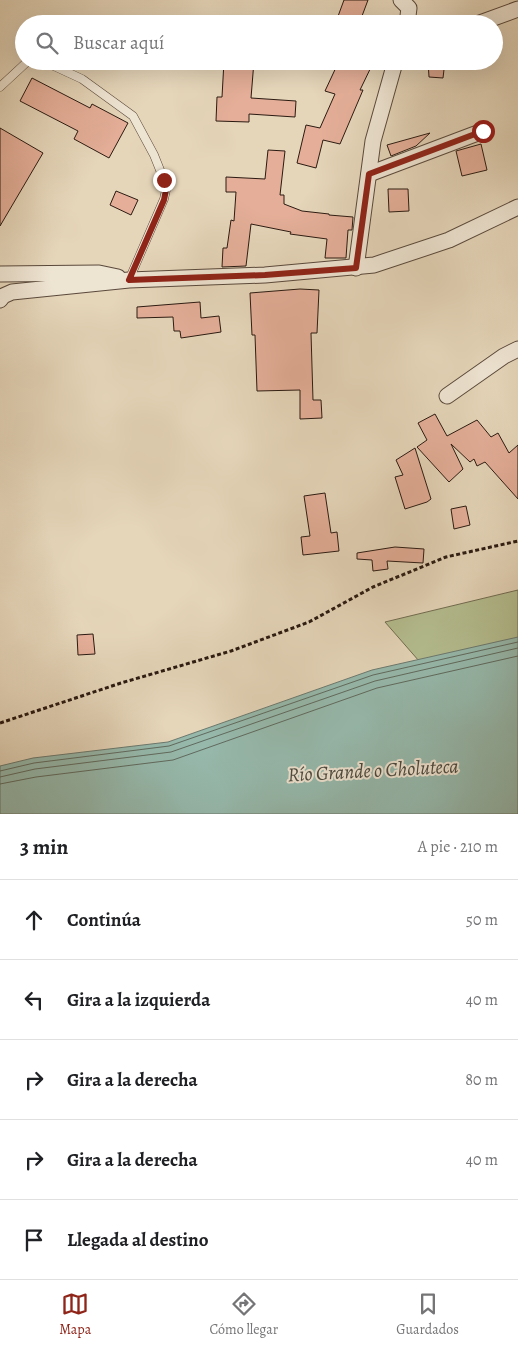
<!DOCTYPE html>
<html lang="es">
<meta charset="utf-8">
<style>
body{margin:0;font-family:Alegreya,serif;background:#f6f6f6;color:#202124}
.stop{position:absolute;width:15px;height:15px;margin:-11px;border:4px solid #8f2418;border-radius:50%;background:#fff}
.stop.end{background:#8f2418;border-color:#fff;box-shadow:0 1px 5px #0008}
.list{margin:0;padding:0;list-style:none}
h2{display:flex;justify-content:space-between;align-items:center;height:65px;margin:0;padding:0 20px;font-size:21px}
h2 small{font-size:16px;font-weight:400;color:#757577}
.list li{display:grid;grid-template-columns:32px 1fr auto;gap:15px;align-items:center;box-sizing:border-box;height:80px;padding:0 20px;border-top:1px solid #e0e0e0}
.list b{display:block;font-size:19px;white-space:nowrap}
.list em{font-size:16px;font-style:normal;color:#757577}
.icon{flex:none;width:28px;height:28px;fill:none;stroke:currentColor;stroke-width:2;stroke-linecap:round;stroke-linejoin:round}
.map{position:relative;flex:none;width:518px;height:814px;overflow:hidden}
.search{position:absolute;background:#fff;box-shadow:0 5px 20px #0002;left:15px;right:15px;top:15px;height:55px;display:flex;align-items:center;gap:12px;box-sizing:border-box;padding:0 18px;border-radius:28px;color:#757577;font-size:19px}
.sheet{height:465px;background:#fff}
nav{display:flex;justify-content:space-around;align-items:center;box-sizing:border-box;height:70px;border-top:1px solid #e0e0e0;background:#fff;font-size:14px;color:#757577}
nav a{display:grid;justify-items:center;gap:2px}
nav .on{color:#8f2418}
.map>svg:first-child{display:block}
.green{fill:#b4bd8f;stroke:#706c50}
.water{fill:#96b9ac;stroke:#6b796e}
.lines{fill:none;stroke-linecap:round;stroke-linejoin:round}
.shore{stroke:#606a5e;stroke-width:1}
.building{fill:#e4ae98;stroke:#2b1a11}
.lane-casing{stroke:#5a493b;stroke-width:9}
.street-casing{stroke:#5a493b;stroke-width:17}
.path{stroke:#2b1a11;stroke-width:3;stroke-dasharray:4 2.5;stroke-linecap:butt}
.lane{stroke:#eee4d2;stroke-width:8}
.street{stroke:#eee4d2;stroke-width:15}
.route{stroke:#8f2418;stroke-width:6}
.labels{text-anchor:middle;stroke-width:4;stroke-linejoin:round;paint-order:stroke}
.water-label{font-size:20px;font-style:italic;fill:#4b4a40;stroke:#eee4d2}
</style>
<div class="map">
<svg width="518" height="814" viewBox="0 0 518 814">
<rect width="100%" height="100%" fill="#e5d5b9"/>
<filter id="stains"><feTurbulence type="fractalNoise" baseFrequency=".004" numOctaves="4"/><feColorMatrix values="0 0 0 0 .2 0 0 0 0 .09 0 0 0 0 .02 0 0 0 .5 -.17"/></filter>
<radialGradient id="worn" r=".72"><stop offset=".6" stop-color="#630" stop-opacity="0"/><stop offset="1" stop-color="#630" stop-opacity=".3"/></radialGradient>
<polygon class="green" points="518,590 518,734 487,739 385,622"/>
<polygon class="water" points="518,637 518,814 0,814 0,766 33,758 168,742 372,670"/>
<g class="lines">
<g class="shore">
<polyline points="0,771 34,763 169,746 373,675 518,642"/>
<polyline points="0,777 35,769 171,752 375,681 518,648"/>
<polyline points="0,784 36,777 173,760 377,688 518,656"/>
</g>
</g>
<g class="building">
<polygon points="344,0 368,0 359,24 350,24 337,19"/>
<polygon points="224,61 254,61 251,98 296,101 295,117 249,114 249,122 216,121 217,97 222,97"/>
<polygon points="339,61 374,61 360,90 363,90 340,144 323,140 316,168 297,163 306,125 320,128 335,94 325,91"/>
<polygon points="428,61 445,61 443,78 429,77"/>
<polygon points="32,78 90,108 92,104 128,123 109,158 74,139 78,131 20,101"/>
<polygon points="0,128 43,153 0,226"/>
<polygon points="430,133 416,146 391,156 387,145"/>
<polygon points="481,144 487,170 462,176 456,151"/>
<polygon points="268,150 285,151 280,195 284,195 284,204 302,211 329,214 329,215 353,217 352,230 348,230 346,258 325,258 327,239 290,234 291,232 251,224 246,266 222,267 223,248 227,248 231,220 234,221 236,192 226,192 226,177 265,179"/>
<polygon points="388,189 408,189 409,211 389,212"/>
<polygon points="116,191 138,200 131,215 110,205"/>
<polygon points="300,289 319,290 317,333 311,333 313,400 321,400 322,418 300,419 300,390 257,391 255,335 252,335 250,293"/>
<polygon points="200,302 201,318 219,316 221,332 181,338 180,331 174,331 173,317 137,318 137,307"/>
<polygon points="435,414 447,436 477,420 491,437 498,433 509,453 518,445 518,499 485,462 477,466 474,459 470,462 451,444 463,469 449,482 417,447 427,440 418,423"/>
<polygon points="415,448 431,499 427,502 405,509 395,477 403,475 396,460"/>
<polygon points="325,493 331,533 337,532 339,551 303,555 301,537 310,536 304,496"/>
<polygon points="466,506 470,525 454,529 451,509"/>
<polygon points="395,547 424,549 423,563 387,561 388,569 373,571 372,560 357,559 357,553"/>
<polygon points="93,634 95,654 78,655 77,635"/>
</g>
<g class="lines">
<g class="lane-casing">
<g id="lane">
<polyline points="43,61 82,79 133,116 154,155 164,180 166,190 164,199 129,280"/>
<polyline points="0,87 28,61"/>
</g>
</g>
<g class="street-casing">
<g id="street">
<polyline points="401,0 409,8 407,24"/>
<polyline points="477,24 518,9"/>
<polyline points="369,174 483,131"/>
<polyline points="356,268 373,141 394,66 397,61"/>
<polyline points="0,274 99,273 118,277"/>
<polyline points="0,300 3,296 12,292 129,280 265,275 374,265 449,240 518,207"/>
<polyline points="447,396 504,356 518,349"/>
</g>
</g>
<polyline class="path" points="0,723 121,683 231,651 266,638 309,622 373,587 446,557 518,541"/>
<use href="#lane" class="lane"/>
<use href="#street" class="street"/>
</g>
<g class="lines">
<polyline class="route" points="164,180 166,190 164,200 129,280 265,275 356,268 369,174 483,131"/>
</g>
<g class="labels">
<g class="water-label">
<text transform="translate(373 770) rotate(-3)" y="7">Río Grande o Choluteca</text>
</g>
</g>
<rect width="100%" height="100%" filter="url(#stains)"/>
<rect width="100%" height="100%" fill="url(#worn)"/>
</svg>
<div class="stop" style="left:483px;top:131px"></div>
<div class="stop end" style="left:164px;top:180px"></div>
<div class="search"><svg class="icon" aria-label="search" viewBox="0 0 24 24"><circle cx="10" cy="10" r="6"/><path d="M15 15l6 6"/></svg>Buscar aquí</div>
</div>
<section class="sheet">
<h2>3 min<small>A pie · 210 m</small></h2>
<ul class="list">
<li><svg class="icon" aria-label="ahead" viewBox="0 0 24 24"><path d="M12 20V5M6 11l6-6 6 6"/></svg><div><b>Continúa</b></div><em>50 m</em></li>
<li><svg class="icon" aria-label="left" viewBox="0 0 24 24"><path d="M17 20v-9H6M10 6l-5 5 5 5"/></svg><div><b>Gira a la izquierda</b></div><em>40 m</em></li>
<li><svg class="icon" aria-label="right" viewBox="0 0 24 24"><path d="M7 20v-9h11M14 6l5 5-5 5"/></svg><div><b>Gira a la derecha</b></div><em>80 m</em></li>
<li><svg class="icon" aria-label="right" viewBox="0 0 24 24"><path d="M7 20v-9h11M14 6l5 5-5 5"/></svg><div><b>Gira a la derecha</b></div><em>40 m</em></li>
<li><svg class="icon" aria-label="arrive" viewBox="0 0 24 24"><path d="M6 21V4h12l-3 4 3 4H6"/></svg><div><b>Llegada al destino</b></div></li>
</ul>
</section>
<nav>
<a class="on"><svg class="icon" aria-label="map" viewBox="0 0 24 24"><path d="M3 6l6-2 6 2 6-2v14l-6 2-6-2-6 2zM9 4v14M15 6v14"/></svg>Mapa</a>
<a><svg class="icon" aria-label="directions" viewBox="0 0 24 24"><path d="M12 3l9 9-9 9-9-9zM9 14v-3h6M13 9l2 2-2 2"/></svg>Cómo llegar</a>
<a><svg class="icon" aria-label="saved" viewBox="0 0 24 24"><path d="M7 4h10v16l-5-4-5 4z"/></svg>Guardados</a>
</nav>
